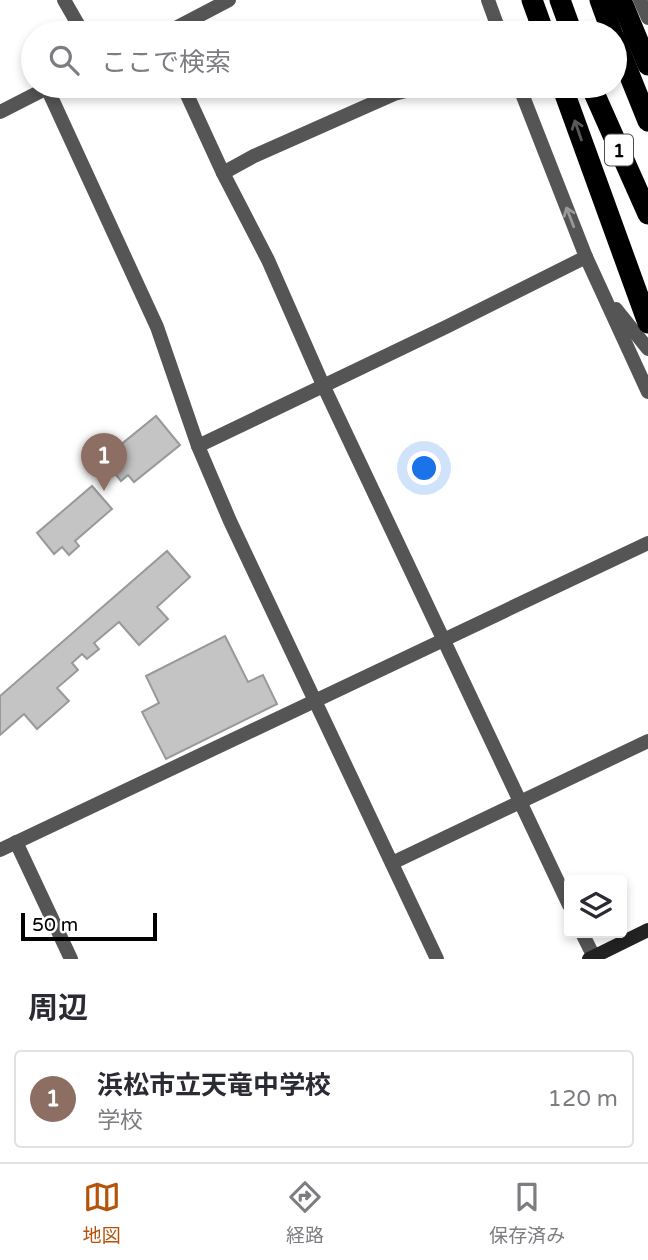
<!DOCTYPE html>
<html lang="ja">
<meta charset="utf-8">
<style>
body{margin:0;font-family:"Varela Round","Noto Sans JP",sans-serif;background:#f2f2f3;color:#2b2b33}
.controls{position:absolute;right:21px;bottom:21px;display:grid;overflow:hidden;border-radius:7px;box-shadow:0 4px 10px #0003}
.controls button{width:63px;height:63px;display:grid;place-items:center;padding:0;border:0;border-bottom:2px solid #e1e1e2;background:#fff;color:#2b2b33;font:35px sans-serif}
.scale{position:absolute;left:21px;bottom:18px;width:136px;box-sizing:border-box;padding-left:7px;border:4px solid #000;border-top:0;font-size:19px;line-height:24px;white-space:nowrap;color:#000;-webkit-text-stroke:5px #fff;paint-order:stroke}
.you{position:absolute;left:425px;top:469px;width:24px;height:24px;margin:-18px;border:5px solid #fff;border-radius:50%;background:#1a73e8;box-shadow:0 0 0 10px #1a73e833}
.badge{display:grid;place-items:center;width:46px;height:46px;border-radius:50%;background:#b45309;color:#fff;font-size:23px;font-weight:700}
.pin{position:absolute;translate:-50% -58px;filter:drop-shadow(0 2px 4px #0008)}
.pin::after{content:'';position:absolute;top:37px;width:24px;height:21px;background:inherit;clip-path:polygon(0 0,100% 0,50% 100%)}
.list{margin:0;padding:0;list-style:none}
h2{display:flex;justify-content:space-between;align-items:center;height:91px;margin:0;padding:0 28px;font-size:30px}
h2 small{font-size:23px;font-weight:400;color:#7c7c81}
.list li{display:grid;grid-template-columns:46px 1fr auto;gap:21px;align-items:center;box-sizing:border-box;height:98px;margin:0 14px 14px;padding:0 14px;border:2px solid #e1e1e2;border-radius:7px}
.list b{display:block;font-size:26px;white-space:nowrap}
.list p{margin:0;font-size:23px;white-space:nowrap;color:#7c7c81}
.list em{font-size:23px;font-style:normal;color:#7c7c81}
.icon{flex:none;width:38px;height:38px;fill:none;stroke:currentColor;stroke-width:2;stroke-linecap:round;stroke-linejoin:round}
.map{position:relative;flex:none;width:648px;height:959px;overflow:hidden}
.search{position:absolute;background:#fff;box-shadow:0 4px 10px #0003;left:21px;right:21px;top:21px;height:77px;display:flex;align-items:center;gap:18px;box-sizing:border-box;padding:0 24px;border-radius:38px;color:#7c7c81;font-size:26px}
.sheet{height:203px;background:#fff}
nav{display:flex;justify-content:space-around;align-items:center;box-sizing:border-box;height:98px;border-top:2px solid #e1e1e2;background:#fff;font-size:19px;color:#7c7c81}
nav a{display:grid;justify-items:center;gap:4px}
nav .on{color:#b45309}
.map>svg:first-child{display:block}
.building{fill:#c4c4c4;stroke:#999;stroke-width:2}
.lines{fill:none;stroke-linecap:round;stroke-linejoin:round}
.street{stroke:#555;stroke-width:14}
.secondary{stroke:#222;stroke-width:14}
.highway{stroke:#000;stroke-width:21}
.oneway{stroke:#595959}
.oneway2{stroke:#999}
.labels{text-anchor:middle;stroke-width:5;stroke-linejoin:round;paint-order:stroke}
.shield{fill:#fff;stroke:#4c4c4c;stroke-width:2}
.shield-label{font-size:19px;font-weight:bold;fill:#000}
</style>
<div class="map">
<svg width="648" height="959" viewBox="0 0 648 959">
<rect width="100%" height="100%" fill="#fff"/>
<g class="building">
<polygon points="156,416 180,445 134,482 128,475 121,481 109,466 119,458 113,451"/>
<polygon points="92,486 112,509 75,541 79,546 69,555 62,547 54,554 37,533"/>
<polygon points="167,551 190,577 157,607 168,619 139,645 119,622 94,643 99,649 87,659 82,654 72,663 78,670 57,688 69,701 37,729 24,714 0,735 0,696"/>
<polygon points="225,636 248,682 263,675 277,704 166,759 142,712 159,703 146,676"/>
</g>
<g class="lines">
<g class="street">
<polyline points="64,0 83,33"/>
<polyline points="488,0 500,33"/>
<polyline points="640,0 648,18"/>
<polyline points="166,33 229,0"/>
<polyline points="183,86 223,173 268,260 323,385 569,905"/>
<polyline points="519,86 586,257 648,392"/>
<polyline points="47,88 157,327 198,446 230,521 437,959"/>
<polyline points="0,112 51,86"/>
<polyline points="223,173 254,156 394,94 425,86"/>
<polyline points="616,309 648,349"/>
<polyline points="198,446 446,327 586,257"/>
<polyline points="16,842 71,959"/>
<polyline points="0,850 648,543"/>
<polyline points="392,863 648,741"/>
<polyline points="582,933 595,959"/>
</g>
<polyline class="secondary" points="589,959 648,930"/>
<g class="highway">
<polyline points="532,0 544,33"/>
<polyline points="560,0 572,33"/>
<polyline points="600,0 612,33"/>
<polyline points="621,0 648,65"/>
<polyline points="615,39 648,121"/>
<polyline points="562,86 648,323"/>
<polyline points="591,86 648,214"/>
</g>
</g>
<defs><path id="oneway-shaft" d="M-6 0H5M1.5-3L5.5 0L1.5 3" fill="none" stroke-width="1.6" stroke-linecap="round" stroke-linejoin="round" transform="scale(1.75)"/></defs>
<use class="oneway" href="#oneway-shaft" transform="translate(578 130) rotate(-109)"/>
<use class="oneway2" href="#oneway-shaft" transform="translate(570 217) rotate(-111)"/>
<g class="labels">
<rect class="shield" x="605" y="134.5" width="28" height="31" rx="5"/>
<g class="shield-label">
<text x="619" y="157">1</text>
</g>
</g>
</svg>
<div class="controls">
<button><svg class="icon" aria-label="layers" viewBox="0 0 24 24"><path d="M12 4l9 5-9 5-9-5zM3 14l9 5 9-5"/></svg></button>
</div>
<div class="scale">50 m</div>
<div class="you"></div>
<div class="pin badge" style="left:104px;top:491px;background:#8d6e63">1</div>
<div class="search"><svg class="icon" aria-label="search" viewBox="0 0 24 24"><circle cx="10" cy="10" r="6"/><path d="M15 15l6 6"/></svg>ここで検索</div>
</div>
<section class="sheet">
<h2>周辺<small></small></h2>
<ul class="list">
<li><span class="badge" style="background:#8d6e63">1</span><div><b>浜松市立天竜中学校</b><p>学校</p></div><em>120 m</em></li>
</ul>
</section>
<nav>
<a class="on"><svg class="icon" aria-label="map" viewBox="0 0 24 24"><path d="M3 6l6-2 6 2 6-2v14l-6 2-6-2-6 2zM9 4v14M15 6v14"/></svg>地図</a>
<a><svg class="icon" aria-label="directions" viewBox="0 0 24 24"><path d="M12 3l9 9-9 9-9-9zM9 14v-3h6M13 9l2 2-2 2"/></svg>経路</a>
<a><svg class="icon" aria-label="saved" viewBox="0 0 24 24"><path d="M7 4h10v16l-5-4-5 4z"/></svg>保存済み</a>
</nav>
